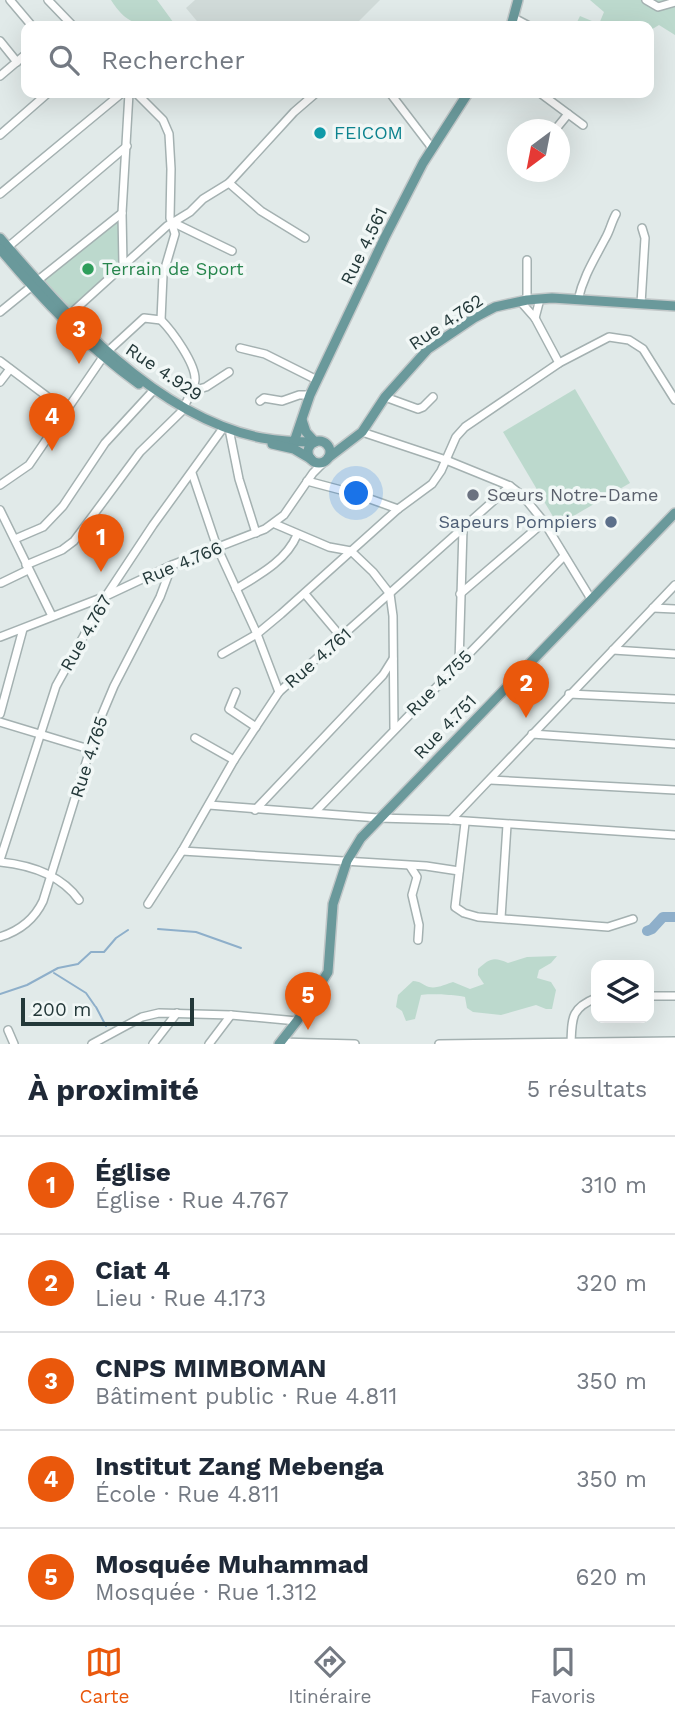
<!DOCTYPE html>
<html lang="fr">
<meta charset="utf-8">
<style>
body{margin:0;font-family:"Work Sans",sans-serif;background:#f2f2f3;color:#1f2937}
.controls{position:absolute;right:21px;bottom:21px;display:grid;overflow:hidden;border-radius:14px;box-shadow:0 7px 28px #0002}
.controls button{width:63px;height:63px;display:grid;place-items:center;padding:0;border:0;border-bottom:2px solid #e0e1e3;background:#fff;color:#1f2937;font:35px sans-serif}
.compass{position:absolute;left:507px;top:119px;width:63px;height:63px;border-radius:50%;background:#fff;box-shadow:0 7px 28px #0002;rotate:212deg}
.scale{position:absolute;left:21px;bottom:18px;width:173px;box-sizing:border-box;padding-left:7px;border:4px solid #233839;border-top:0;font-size:19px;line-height:24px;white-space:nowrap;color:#233839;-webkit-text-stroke:5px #f1f7f6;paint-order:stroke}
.you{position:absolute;left:357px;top:494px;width:24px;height:24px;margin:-18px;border:5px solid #fff;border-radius:50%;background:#1a73e8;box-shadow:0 0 0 10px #1a73e833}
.badge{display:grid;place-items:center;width:46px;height:46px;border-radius:50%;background:#ea580c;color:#fff;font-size:23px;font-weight:700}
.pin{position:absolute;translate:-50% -58px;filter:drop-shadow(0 2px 4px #0008)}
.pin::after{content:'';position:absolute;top:37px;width:24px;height:21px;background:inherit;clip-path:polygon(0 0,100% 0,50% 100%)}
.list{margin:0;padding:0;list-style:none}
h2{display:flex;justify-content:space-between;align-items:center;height:91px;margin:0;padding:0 28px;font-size:30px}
h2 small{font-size:23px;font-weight:400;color:#747a83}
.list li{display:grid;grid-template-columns:46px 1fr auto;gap:21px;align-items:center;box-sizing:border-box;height:98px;padding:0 28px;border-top:2px solid #e0e1e3}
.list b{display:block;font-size:26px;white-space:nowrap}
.list p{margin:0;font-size:23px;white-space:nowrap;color:#747a83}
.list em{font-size:23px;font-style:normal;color:#747a83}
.icon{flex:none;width:38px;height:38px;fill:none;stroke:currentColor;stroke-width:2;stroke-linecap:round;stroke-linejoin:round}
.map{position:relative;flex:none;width:675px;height:1044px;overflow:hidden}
.search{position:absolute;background:#fff;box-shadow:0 7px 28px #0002;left:21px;right:21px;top:21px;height:77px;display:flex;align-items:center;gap:18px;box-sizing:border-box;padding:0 24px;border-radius:14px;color:#747a83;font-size:26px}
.sheet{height:581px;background:#fff}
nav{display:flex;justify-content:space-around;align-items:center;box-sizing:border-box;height:98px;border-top:2px solid #e0e1e3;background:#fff;font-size:19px;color:#747a83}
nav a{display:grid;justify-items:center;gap:4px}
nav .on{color:#ea580c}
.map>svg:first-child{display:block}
.built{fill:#d0dad8}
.green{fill:#bcd9cd}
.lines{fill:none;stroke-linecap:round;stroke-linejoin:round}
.stream{stroke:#8eafca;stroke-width:2}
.river{stroke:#8eafca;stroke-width:10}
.minor-casing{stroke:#a4b1b1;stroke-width:10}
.major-casing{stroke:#c1c7c8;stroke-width:12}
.minor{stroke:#fff;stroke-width:7}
.major{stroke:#6a999b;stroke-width:9}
.culture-dot{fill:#0f9aa8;stroke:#f1f7f6;stroke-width:2.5}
.leisure-dot{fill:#2e9e5b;stroke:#f1f7f6;stroke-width:2.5}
.worship-dot{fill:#6b7280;stroke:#f1f7f6;stroke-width:2.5}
.service-dot{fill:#5c6f8a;stroke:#f1f7f6;stroke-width:2.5}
.labels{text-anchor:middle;stroke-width:7;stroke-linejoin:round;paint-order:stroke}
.culture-label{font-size:18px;fill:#0d838f;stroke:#f1f7f6;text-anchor:start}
.street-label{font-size:18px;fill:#233839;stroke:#f1f7f6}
.leisure-label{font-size:18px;fill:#27864d;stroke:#f1f7f6;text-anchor:start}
.worship-label{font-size:18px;fill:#5b616d;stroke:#f1f7f6;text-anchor:start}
.service-label{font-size:18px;fill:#4e5e75;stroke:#f1f7f6;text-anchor:end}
</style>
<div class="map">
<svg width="675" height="1044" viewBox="0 0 675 1044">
<rect width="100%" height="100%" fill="#e1eae9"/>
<polygon class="built" points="195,0 380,0 354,26 201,26 186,8"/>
<g class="green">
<path d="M 111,0 L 157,0 L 176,26 C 145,26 129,29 111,0 Z"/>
<polygon points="590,0 675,0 675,35 659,25 649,31 649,26 575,26 580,16 599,24 604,12"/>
<polygon points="118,221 121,265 67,311 40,281"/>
<polygon points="575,389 630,483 558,525 503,432"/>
<path d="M 557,956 L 551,963 L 539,970 L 537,978 L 551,982 L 556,990 L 552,1009 L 546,1009 L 536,1005 L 501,1015 L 473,1012 L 467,1008 L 465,997 C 460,995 426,993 421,995 L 415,1019 L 406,1021 L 402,1011 L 396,1007 L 398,995 L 413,981 C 420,981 423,985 429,987 C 437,989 446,984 453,982 L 470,989 L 484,984 L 478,975 L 478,969 C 489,959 493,956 508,963 L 527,957 Z"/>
</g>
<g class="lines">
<g class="stream">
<polyline points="158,929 196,932 241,948"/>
<polyline points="54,973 86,993 95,1006"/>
<polyline points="0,994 27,985 58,968 78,964 91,952 104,952 116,938 128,930"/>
<polyline points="96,1007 106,1026"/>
</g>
<polyline class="river" points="647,931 652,929 663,917 675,917"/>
<g class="minor-casing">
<g id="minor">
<polyline points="10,0 32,26"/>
<polyline points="48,0 73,26"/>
<polyline points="646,0 658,7 675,2"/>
<polyline points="514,18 529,26"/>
<polyline points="0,41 17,62"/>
<polyline points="0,76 26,54"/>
<path d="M 136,93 L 163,120 L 169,134 L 171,169 L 170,218 L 175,234 L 163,275 L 161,320 C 172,331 196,364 195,380 C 194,389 188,398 184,407"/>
<polyline points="390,93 432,148"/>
<polyline points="540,93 583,125"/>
<polyline points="555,130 568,114"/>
<polyline points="0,135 48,93"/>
<polyline points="229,183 261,211 305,238"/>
<polyline points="0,194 122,93"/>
<polyline points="172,222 232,251"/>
<polyline points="8,247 127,146"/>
<polyline points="527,260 527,300"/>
<polyline points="123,265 122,213 129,93"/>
<polyline points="37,281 122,213"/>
<path d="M 578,300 C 583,277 594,260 605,239 C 610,231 611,223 616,214"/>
<polyline points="520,301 535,318 559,363"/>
<polyline points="641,304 645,238 642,228"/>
<polyline points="0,312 32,286"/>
<polyline points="69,315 167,226 190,212 203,199 229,183 294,112 316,93"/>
<polyline points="535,318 540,299"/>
<polyline points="240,348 265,354 317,380"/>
<polyline points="107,352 144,318 161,320"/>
<polyline points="0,361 65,410"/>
<polyline points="0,382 10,369"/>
<polyline points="192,391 206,387 229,372"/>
<polyline points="385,397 418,409 423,407 433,397"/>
<polyline points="260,401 264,398 282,401 299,395 310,395"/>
<polyline points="362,432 446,460 510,486 523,496 544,522 591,599"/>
<polyline points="230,434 239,479 256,533"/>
<polyline points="192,473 217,547 257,634 279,692"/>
<polyline points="307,481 356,494 398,509"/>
<polyline points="0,485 29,465 103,357"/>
<polyline points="0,510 52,616"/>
<polyline points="275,524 329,547 351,551 373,572 390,594 393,616 394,728"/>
<polyline points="15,539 43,527 63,506 105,443 151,393"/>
<polyline points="26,565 62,550 74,541 140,452 181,412"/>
<polyline points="1,583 28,570"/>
<path d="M 236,589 C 259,575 286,561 297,535"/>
<polyline points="305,594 342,638"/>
<polyline points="460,594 544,522"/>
<polyline points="653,608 675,609"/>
<polyline points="0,637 106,596 172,565 265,529 284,515 313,473 326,460"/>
<polyline points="613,650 675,654"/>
<polyline points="222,654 257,634 281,614 398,509 432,484 441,471 456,437 465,427 559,363 609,337 629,340 643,349 675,400"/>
<polyline points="459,663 463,529"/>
<polyline points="236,692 229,709 256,727"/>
<polyline points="569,694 675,699"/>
<polyline points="0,714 23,629"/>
<polyline points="0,722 89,749"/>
<polyline points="532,734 675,744"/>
<polyline points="195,738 234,760"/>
<polyline points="490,780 675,790"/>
<polyline points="209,805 378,818 451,820 675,835"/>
<polyline points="255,810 383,675 393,659"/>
<polyline points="315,812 564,556"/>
<polyline points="451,820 675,585"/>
<polyline points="465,823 455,907 464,913 478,917 608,927 633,919"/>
<polyline points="182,851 426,866 459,871"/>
<polyline points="0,860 56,686 106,596 153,525 221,431"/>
<path d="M 0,862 C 30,865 61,875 79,900"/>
<polyline points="410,866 417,877 412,895 419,925 418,940"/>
<polyline points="148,904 182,851 234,760 279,692 510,486"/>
<polyline points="501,918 507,825"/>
<path d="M 0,937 C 19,931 34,920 43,901 L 98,724 L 114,686 L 160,597 L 172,565"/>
<polyline points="649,996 675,996"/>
<polyline points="8,1030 14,1044"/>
<polyline points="280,1042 355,1044"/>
<path d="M 571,1043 C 572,1018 571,1008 596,998"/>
<polyline points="92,1044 142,1017 159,1013 231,1015 297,1021"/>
<polyline points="153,1044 177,1013"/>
<polyline points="209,1044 231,1015"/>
<polyline points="439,1044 675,1041"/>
</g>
</g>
<g class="major-casing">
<g id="major">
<polyline points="511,26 518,0"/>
<path d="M 0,238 C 67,316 156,417 262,438 C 279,441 297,442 315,442"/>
<path d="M 0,249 C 42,299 86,346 139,384"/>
<polyline points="302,420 306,432 315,442"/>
<circle cx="319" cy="452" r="11"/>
<polyline points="294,442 310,395 385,237 423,163 468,93"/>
<polyline points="272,444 294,449 311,459"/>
<polyline points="328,458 362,432 385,397 428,349 474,318 495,307 527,300 552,298 675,306"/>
<polyline points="279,1044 297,1021 328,972 333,904 347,861 361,838 675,513"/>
</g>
</g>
<use href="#minor" class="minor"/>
<use href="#major" class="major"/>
</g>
<circle class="culture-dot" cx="320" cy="133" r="7"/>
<circle class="leisure-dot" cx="88" cy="269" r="7"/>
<circle class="worship-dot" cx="473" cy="495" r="7"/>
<circle class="service-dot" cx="611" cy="522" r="7"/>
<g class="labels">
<g class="culture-label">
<text x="334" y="139">FEICOM</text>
</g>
<g class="street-label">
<text transform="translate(364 246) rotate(-64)" y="6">Rue 4.561</text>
<text transform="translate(446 322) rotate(-34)" y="6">Rue 4.762</text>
<text transform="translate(164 372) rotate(34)" y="6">Rue 4.929</text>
<text transform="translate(182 563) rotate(-23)" y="6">Rue 4.766</text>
<text transform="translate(86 633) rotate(-60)" y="6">Rue 4.767</text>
<text transform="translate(318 658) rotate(-41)" y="6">Rue 4.761</text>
<text transform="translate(439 683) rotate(-45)" y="6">Rue 4.755</text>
<text transform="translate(445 727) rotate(-46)" y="6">Rue 4.751</text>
<text transform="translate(89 757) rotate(-72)" y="6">Rue 4.765</text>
</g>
<g class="leisure-label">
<text x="102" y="275">Terrain de Sport</text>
</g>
<g class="worship-label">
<text x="487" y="501">Sœurs Notre-Dame</text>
</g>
<g class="service-label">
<text x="597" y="528">Sapeurs Pompiers</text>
</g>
</g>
</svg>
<div class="controls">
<button><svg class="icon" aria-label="layers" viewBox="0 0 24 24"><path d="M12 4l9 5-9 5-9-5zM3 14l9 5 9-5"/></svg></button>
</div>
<svg class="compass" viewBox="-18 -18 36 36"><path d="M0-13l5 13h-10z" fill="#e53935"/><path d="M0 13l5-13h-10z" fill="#747a83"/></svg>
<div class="scale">200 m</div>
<div class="you"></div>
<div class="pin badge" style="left:101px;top:572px">1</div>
<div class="pin badge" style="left:526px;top:718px">2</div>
<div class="pin badge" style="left:79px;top:364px">3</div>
<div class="pin badge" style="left:52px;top:451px">4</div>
<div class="pin badge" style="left:308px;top:1030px">5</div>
<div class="search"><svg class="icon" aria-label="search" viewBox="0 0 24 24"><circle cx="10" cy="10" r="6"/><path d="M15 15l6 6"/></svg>Rechercher</div>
</div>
<section class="sheet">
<h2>À proximité<small>5 résultats</small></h2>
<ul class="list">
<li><span class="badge">1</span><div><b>Église</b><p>Église · Rue 4.767</p></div><em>310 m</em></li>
<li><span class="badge">2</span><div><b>Ciat 4</b><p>Lieu · Rue 4.173</p></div><em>320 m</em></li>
<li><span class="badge">3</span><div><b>CNPS MIMBOMAN</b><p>Bâtiment public · Rue 4.811</p></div><em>350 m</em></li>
<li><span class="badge">4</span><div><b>Institut Zang Mebenga</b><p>École · Rue 4.811</p></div><em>350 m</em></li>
<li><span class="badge">5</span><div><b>Mosquée Muhammad</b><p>Mosquée · Rue 1.312</p></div><em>620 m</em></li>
</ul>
</section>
<nav>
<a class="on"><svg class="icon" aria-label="map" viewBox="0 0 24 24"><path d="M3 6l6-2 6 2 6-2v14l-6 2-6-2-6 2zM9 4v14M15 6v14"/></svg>Carte</a>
<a><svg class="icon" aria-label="directions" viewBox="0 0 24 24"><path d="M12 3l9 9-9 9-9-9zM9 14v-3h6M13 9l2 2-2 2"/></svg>Itinéraire</a>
<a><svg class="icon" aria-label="saved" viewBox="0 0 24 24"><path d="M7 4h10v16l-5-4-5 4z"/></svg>Favoris</a>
</nav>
